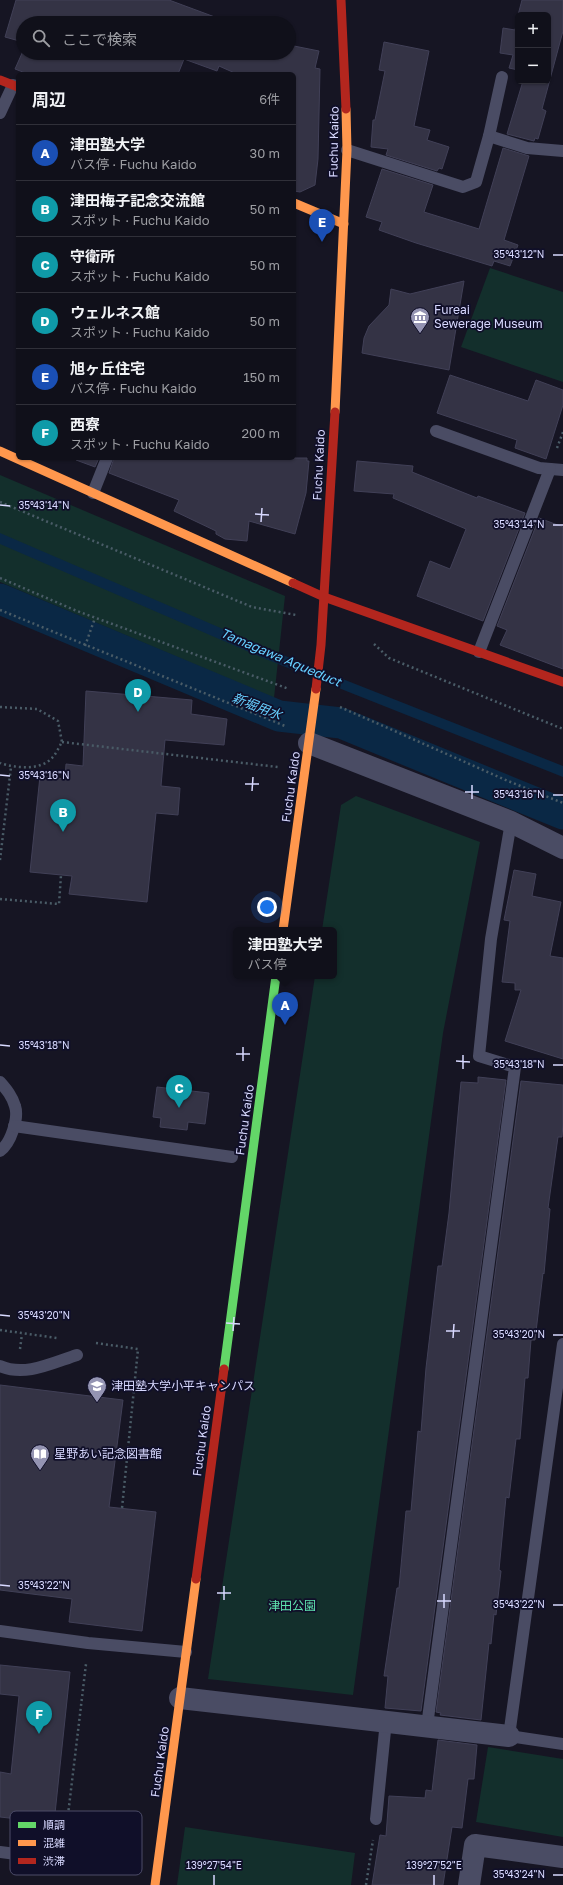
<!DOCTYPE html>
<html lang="ja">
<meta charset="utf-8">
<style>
body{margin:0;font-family:"Golos Text","Noto Sans JP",sans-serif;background:#1e1e27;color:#f1f3f6}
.controls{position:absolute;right:12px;top:12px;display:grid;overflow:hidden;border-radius:6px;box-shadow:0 1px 3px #0004}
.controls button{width:36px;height:36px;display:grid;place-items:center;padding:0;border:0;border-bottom:1px solid #303039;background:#10101a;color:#f1f3f6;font:20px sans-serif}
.you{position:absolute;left:267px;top:907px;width:14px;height:14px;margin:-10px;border:3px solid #fff;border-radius:50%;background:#1a73e8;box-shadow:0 0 0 6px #1a73e833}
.badge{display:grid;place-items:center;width:26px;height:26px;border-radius:50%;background:#7c3aed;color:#fff;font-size:13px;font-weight:700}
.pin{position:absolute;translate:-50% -33px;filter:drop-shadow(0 1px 2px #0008)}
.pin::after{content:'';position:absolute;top:21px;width:14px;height:12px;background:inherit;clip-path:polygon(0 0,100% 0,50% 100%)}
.popup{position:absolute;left:233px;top:927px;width:104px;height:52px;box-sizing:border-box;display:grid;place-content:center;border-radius:6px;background:#10101a;filter:drop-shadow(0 1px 3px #0005);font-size:13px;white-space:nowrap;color:#9c9da2}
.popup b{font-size:15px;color:#f1f3f6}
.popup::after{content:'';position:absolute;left:50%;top:100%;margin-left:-8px;border:8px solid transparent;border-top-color:#10101a}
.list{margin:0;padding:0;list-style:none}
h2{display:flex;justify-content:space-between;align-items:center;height:52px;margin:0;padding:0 16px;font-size:17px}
h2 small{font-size:13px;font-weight:400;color:#9c9da2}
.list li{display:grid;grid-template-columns:26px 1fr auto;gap:12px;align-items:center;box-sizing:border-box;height:56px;padding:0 16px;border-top:1px solid #303039}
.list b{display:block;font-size:15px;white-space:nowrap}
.list p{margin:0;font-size:13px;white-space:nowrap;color:#9c9da2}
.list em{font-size:13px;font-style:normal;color:#9c9da2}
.icon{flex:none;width:22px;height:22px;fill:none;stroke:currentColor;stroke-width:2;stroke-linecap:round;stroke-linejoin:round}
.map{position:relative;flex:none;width:563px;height:1885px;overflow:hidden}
.search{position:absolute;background:#10101a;box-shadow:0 1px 3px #0004;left:16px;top:16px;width:280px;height:44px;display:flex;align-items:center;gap:10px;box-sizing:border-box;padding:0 14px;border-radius:22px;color:#9c9da2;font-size:15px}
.panel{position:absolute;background:#10101a;box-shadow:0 1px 3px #0004;left:16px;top:72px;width:280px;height:388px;border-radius:6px}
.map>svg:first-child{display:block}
.green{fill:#132f2c}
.water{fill:#0a2845}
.pier{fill:#161523}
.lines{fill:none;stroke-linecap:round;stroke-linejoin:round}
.canal{stroke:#0a2845;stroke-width:31}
.building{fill:#343345;stroke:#414057}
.path{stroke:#4a5c67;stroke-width:2.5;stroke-dasharray:2 3;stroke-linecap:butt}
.lane{stroke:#4a4c64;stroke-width:12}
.street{stroke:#4a4c64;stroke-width:22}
.fast{stroke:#63d668;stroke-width:9}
.slow{stroke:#ff974d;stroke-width:9}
.jam{stroke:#b3261e;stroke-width:9}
.ticks{fill:none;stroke:#d8d9ff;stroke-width:1.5}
.labels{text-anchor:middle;stroke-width:3.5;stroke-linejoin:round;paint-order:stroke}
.street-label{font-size:12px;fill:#d8d9ff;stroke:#100f29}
.poi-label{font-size:12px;fill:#d8d9ff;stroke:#100f29;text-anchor:start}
.park-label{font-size:12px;fill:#5fe3af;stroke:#100f29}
.water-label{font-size:13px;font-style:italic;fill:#66cfff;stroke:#100f29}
.key{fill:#100f29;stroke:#4c4c69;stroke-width:1}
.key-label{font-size:11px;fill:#d8d9ff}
.ticks-label{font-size:10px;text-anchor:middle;fill:#d8d9ff;stroke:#100f29;stroke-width:3.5;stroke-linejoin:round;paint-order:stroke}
</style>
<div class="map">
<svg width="563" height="1885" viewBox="0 0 563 1885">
<rect width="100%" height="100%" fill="#161523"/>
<g class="green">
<polygon points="490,268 563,292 563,382 461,347"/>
<polygon points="0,475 285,596 274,698 0,582"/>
<polygon points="356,796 480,842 443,1033 353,1695 208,1679 315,976 334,976 334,930 322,930 341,805"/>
<polygon points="488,1747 563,1759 563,1837 476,1822"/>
<polygon points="185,1827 355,1853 351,1885 177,1885"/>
</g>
<polygon class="water" points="0,533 297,661 563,766 563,777 263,658 0,544"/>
<polygon class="pier" points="295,658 342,676 340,689 294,672"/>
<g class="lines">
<polyline class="canal" points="0,599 279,716 341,723 563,814"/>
</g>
<g class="building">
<polygon points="16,0 169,0 231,23 23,23 23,42 5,37"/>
<polygon points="522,0 563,0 563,31 542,109 546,111 538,139 535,138 534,141 507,134 523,81 548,81 548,15 518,15"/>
<polygon points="518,16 518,70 509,68 513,55 500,53 503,28 515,30"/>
<polygon points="384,42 429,51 414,126 430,130 427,140 449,147 442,169 439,168 437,171 386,155 388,149 371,147 373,120 375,120 385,71 379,70"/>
<polygon points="289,45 319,51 315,68 320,69 318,159 315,185 300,192 294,191 294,74 237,74 219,66 217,71 184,59 178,74 28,74 15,69 23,51 23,53 289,53"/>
<polygon points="503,148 529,156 504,240 518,245 510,266 494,261 492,266 416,243 379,230 382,222 366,217 382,169 433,185 424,212 479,229"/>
<polygon points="464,281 449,370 362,353 364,338 369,326 389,305 391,289 410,294"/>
<polygon points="450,375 528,401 536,380 563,390 563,405 546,459 515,448 517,440 437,413"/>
<polygon points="76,458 99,458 95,467 76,460"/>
<polygon points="114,458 307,458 307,461 309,461 306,493 295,534 249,521 247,541 225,539 216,534 216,531 174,511 179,500 109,473"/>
<polygon points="357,461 413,466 412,472 477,498 478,496 525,513 483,621 417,596 430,561 450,569 466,529 393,498 394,494 354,491"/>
<polygon points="539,518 563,527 563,669 500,645 507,630 497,626"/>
<polygon points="86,691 192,700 191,714 227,719 224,745 165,740 161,786 180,788 178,815 156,813 147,902 69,894 72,876 30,872 40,776 65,779 66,764 83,766"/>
<polygon points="514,870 536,874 532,896 561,902 550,956 563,958 563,1059 505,1041 521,990 515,990 515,983 502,982 510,921 504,920"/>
<polygon points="478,1077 506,1080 421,1711 385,1708 388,1676 384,1676 397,1588 399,1588 406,1511 411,1511 418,1431 421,1432 426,1368 438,1266 442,1266 449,1213 461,1082 478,1083"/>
<polygon points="521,1081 563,1085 563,1123 562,1137 558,1137 548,1208 550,1209 544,1274 543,1273 535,1340 531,1340 528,1378 525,1378 520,1439 516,1439 509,1498 506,1497 499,1570 501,1571 496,1615 494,1614 491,1644 489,1643 481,1720 440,1715 441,1713 436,1712"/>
<polygon points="157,1087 209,1093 205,1124 188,1122 187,1130 160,1127 161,1118 153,1117"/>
<polygon points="0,1385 123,1400 109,1507 156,1512 142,1631 69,1622 72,1599 0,1590"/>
<polygon points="0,1665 70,1672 54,1823 0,1817 0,1772 11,1774 19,1696 0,1694"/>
<polygon points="438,1740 477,1745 474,1779 468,1779 462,1828 452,1827 443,1885 372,1885 380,1835 386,1836 389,1796 425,1798 426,1790 432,1791"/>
</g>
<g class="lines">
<g class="path">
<polyline points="557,448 563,432"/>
<polyline points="0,502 252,607 296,615"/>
<polyline points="0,578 77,611 289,689"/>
<polyline points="0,610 285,726"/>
<polyline points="374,644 389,658 563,729"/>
<polyline points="85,646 95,618"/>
<path d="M 0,707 L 37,709 L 58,721 L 62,742 C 59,747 56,754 52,758 C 40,771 15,768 0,763"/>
<polyline points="340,707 508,781 563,803"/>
<polyline points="62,742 278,767"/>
<polyline points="0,860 11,767"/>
<polyline points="0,899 59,904 61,875"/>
<polyline points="0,1330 57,1338"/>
<polyline points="96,1343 138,1349 122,1508"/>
<polyline points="20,1349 22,1334"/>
<polyline points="65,1840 86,1664"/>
<polyline points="366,1885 373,1840"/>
</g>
<g class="lane">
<polyline points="0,113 13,85"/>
<polyline points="489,136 527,148 563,151"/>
<polyline points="347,150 463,187 476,182 489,136 502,77"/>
<polyline points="436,431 539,468 563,470"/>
<polyline points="93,493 107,458"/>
<polyline points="479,652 550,469"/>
<path d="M 0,1082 C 7,1090 12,1096 15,1106 C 19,1118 11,1143 0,1151"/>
<polyline points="14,1126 232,1157"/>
<polyline points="563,1344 509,1736 563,1744"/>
<path d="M 0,1366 C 25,1377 52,1363 77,1355"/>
<polyline points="0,1631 88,1643 186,1652"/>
<polyline points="427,1726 515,1067 479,1056 491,939 511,822"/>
<polyline points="376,1819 386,1721"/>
<polyline points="0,1852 63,1860"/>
</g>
<g class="street">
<polyline points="309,743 511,822 563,848"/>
<polyline points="180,1698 509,1736"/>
<polyline points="469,1885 475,1845 563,1857"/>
</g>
<polyline class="fast" points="224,1369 276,976"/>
<g class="slow">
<polyline points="294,203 344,224"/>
<polyline points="335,412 347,150 346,109"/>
<polyline points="0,451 293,583"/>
<polyline points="283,930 316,689"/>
<polyline points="155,1885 196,1579"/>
</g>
<g class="jam">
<polyline points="341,0 346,109"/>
<polyline points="0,80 18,87"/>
<polyline points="293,583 324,597 563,682"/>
<polyline points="316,689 321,645 335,412"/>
<polyline points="196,1579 224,1369"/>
</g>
</g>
<path class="ticks" d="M 553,255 L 563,255M 0,505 L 10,506M 255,514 L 269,515M 261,522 L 262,508M 553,525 L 563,525M 0,775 L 10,776M 245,784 L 259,784M 252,791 L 253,777M 465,792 L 479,792M 553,795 L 563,795M 472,799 L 472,785M 0,1045 L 10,1046M 236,1054 L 250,1054M 243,1061 L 243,1047M 456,1061 L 470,1062M 553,1065 L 563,1065M 463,1069 L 463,1055M 0,1315 L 10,1316M 226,1323 L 240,1324M 233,1331 L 234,1317M 446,1331 L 460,1331M 553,1335 L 563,1335M 453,1338 L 454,1324M 0,1585 L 10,1586M 217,1593 L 231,1593M 224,1600 L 224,1586M 437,1601 L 451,1601M 553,1605 L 563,1605M 444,1608 L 444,1594M 553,1875 L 563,1875M 214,1885 L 214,1875M 434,1885 L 434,1875"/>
<defs>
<g id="museum-pin" transform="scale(1)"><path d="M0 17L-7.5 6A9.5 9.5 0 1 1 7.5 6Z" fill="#9494b2" stroke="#100f29"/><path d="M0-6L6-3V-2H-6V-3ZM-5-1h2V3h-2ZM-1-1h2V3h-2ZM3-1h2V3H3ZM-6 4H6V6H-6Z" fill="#fff"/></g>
<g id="university-pin" transform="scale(1)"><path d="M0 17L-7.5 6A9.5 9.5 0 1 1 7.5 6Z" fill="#9494b2" stroke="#100f29"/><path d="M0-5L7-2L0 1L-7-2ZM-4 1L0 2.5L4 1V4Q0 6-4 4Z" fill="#fff"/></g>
<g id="library-pin" transform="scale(1)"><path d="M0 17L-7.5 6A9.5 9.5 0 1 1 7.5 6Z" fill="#9494b2" stroke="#100f29"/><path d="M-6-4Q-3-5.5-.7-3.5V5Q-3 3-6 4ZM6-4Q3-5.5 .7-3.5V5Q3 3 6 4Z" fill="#fff"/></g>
</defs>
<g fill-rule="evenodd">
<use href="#museum-pin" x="420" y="317"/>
<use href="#university-pin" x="97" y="1386"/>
<use href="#library-pin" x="40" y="1454"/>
</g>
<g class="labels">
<g class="street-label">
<text transform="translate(334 142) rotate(-89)" y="4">Fuchu Kaido</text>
<text transform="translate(319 465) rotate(-87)" y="4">Fuchu Kaido</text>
<text transform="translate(291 787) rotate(-82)" y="4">Fuchu Kaido</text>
<text transform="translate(245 1120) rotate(-82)" y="4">Fuchu Kaido</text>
<text transform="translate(202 1441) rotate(-82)" y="4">Fuchu Kaido</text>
<text transform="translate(160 1762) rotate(-82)" y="4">Fuchu Kaido</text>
</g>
<g class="poi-label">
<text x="434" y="314">Fureai<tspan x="434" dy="14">Sewerage Museum</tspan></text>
<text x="111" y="1390">津田塾大学小平キャンパス</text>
<text x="54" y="1458">星野あい記念図書館</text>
</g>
<g class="park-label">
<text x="292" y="1610">津田公園</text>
</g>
<g class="water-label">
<text transform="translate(281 657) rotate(23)" y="5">Tamagawa Aqueduct</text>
<text transform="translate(257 706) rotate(21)" y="5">新堀用水</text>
</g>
</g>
<rect x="10" y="1811" width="132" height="64" rx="6" class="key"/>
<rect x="18" y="1822" width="18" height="6" fill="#63d668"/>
<rect x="18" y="1840" width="18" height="6" fill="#ff974d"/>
<rect x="18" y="1858" width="18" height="6" fill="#b3261e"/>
<g class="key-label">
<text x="43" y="1829">順調</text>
<text x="43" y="1847">混雑</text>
<text x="43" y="1865">渋滞</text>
</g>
<g class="ticks-label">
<text x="519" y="258">35°43'12"N</text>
<text x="44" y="509">35°43'14"N</text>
<text x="519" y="528">35°43'14"N</text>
<text x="44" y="779">35°43'16"N</text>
<text x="519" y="798">35°43'16"N</text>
<text x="44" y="1049">35°43'18"N</text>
<text x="519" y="1068">35°43'18"N</text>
<text x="44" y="1319">35°43'20"N</text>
<text x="519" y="1338">35°43'20"N</text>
<text x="44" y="1589">35°43'22"N</text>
<text x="519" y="1608">35°43'22"N</text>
<text x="214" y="1869">139°27'54"E</text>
<text x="434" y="1869">139°27'52"E</text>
<text x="519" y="1878">35°43'24"N</text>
</g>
</svg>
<div class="controls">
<button>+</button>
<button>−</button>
</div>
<div class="you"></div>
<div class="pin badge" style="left:285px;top:1025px;background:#1a4fb4">A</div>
<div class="popup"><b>津田塾大学</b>バス停</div>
<div class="pin badge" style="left:63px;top:832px;background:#0f9aa8">B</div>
<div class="pin badge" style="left:179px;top:1108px;background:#0f9aa8">C</div>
<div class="pin badge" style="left:138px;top:712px;background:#0f9aa8">D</div>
<div class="pin badge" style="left:322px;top:242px;background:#1a4fb4">E</div>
<div class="pin badge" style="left:39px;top:1734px;background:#0f9aa8">F</div>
<div class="search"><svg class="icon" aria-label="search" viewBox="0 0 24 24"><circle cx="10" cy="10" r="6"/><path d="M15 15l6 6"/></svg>ここで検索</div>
<section class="panel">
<h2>周辺<small>6件</small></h2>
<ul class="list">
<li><span class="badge" style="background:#1a4fb4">A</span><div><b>津田塾大学</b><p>バス停 · Fuchu Kaido</p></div><em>30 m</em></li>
<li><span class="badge" style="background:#0f9aa8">B</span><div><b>津田梅子記念交流館</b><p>スポット · Fuchu Kaido</p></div><em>50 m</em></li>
<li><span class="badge" style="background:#0f9aa8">C</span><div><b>守衛所</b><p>スポット · Fuchu Kaido</p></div><em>50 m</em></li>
<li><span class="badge" style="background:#0f9aa8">D</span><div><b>ウェルネス館</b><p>スポット · Fuchu Kaido</p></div><em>50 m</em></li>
<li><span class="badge" style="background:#1a4fb4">E</span><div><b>旭ヶ丘住宅</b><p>バス停 · Fuchu Kaido</p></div><em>150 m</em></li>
<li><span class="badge" style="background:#0f9aa8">F</span><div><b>西寮</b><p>スポット · Fuchu Kaido</p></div><em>200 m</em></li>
</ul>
</section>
</div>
